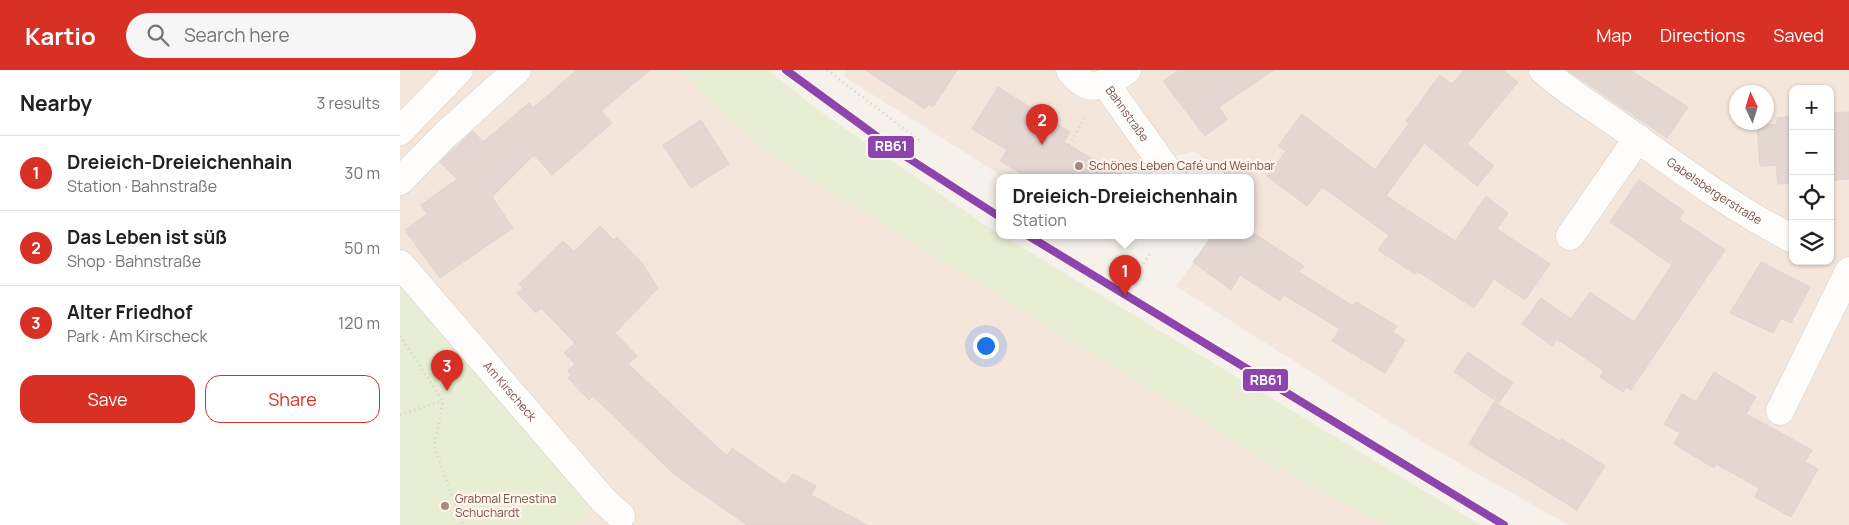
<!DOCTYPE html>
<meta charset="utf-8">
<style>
body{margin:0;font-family:Manrope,sans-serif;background:#f6f6f6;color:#202124}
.controls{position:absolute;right:15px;top:15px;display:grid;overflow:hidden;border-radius:10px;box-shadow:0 1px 4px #0004}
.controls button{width:45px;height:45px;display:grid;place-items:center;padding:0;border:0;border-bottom:1px solid #e0e0e0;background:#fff;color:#202124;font:25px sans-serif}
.compass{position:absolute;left:1329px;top:15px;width:45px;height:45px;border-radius:50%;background:#fff;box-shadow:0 1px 4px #0004;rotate:356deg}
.you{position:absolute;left:585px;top:275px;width:18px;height:18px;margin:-12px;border:4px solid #fff;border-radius:50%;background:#1a73e8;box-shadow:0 0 0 8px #1a73e833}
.badge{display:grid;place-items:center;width:32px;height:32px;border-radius:50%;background:#d93025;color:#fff;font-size:16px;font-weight:700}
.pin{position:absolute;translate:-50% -41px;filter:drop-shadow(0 1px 2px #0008)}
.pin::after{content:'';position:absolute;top:26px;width:18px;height:15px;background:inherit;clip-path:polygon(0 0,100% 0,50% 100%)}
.popup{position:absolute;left:596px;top:104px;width:258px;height:65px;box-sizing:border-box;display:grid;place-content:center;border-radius:10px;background:#fff;filter:drop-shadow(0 1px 4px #0005);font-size:16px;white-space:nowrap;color:#757577}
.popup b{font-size:19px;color:#202124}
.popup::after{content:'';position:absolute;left:50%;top:100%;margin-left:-10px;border:10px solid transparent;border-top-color:#fff}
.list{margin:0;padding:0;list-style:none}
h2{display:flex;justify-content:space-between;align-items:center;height:65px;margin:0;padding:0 20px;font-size:21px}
h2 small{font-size:16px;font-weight:400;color:#757577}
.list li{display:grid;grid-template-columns:32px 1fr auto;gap:15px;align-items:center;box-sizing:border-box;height:75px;padding:0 20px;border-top:1px solid #e0e0e0}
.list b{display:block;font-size:19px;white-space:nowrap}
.list p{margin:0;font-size:16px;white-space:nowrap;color:#757577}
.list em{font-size:16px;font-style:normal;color:#757577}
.actions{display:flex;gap:10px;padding:15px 20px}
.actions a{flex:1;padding:11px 0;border:1px solid #d93025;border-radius:15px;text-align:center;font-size:18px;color:#d93025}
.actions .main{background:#d93025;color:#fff}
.icon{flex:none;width:28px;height:28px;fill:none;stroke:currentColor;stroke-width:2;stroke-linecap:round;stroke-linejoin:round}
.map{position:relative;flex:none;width:1449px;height:455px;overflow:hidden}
header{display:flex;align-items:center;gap:30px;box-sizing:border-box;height:70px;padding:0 25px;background:#d93025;color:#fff}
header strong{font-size:24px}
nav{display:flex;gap:28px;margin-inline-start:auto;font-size:18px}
.search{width:350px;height:45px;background:#f6f6f6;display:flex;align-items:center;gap:12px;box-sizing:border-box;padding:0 18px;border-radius:28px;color:#757577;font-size:19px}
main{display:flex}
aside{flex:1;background:#fff}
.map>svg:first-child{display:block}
.residential{fill:#f5e6dc;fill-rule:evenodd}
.green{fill:#e7eed4}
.building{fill:#e4d7d2;stroke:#e1d3cc}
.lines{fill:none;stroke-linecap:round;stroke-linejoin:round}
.minor-casing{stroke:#d6ccc7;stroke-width:29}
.tertiary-casing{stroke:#d6ccc7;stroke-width:29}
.path{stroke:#dad0cd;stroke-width:3;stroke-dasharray:1 4;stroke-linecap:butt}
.minor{stroke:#fefdfc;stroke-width:28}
.tertiary{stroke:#fefdfc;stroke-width:28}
.rail-1-casing{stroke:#fff5ec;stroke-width:11}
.rail-1{stroke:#8e44ad;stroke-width:8}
.poi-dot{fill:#a48a81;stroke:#fff5ec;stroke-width:2}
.labels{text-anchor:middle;stroke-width:4.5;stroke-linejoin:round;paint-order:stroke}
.street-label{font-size:12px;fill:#785248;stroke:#fff5ec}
.poi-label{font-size:12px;fill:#785248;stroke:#fff5ec;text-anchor:start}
.line-badge{stroke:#fff5ec;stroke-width:2}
.badge-label{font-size:14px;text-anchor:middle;font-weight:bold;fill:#fff}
</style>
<header>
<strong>Kartio</strong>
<div class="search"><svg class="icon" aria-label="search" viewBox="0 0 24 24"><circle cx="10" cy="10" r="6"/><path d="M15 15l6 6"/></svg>Search here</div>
<nav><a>Map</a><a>Directions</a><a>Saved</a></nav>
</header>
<main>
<aside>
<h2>Nearby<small>3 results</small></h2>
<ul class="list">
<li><span class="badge">1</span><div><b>Dreieich-Dreieichenhain</b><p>Station · Bahnstraße</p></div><em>30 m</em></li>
<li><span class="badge">2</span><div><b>Das Leben ist süß</b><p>Shop · Bahnstraße</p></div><em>50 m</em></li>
<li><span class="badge">3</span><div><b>Alter Friedhof</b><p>Park · Am Kirscheck</p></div><em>120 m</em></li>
</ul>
<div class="actions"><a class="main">Save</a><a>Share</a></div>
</aside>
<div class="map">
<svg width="1449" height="455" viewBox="0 0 1449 455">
<rect width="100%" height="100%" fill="#f7f1eb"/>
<g class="residential">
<polygon points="0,0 278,0 369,84 871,394 986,455 0,455"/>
<path d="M 447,0 L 1449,0 L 1449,455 L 1169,455 L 1074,402 L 1001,359 L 776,216 L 813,165 L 850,165 L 850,107 L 829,107 L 794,81 L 725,100 L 720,107 L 604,107 L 443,6 ZM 1393,19 L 1430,19 L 1430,191 L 1393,191 ZM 1336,22 L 1366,22 L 1366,52 L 1336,52 Z"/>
</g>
<g class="green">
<polygon points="278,0 368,0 421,42 585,155 1081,455 986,455 871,394 369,84"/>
<polygon points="0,206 189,437 186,448 170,455 0,455"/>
</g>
<g class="building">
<polygon points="177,0 250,0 201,41 212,53 152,105 134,85 92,127 113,158 40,208 5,160 27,144 21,135 57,109 40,92 73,61 83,72 129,33 133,38"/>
<polygon points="465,0 557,0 533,37 528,34 525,39"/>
<polygon points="779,0 874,0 819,37 827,49 805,66 763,11"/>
<polygon points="1064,0 1103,0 1118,12 1067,74 1094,96 1077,116 1024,73 986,126 1055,171 1086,126 1108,143 1097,159 1150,194 1125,230 1094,209 1074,238 1017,201 1015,204 978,180 989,165 922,117 907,136 867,106 886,81 878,76 902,44 975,100 1009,53 1006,51 1040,5 1052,14"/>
<polygon points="1167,0 1230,0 1288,37 1267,68"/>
<polygon points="598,17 670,62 664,72 723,107 627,107 600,91 607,80 572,59"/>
<polygon points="1449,42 1449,109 1430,111 1430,43"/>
<polygon points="1393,46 1393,113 1378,114 1376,95 1360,96 1357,55 1377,54 1377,48"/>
<polygon points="301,50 329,94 291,118 263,75"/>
<polygon points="1239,110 1284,141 1279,149 1325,180 1231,320 1226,317 1223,322 1200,307 1204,301 1157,269 1152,276 1122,254 1141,228 1171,249 1190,222 1234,252 1272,195 1210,152"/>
<polygon points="200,156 214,170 217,167 242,193 258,218 215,263 237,286 228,294 327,386 332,378 385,415 393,404 416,416 411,425 467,455 347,455 275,405 193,326 189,330 168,308 171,305 168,301 175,294 164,283 175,273 141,238 136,243 117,223 123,218 119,214 163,171 174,182"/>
<polygon points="855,164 904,196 899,202 953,236 956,232 997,256 993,262 1005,270 985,303 932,271 940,259 884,225 880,231 840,205 831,220 793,192 813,165 851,165 853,167"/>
<polygon points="1361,192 1410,217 1391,253 1381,248 1373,263 1330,243"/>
<polygon points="1068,282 1113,313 1099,333 1054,302"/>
<polygon points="1314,302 1356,327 1346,344 1412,380 1405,392 1418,399 1391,447 1355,427 1359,418 1316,394 1314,398 1274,374 1280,363 1264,354 1282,324 1296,332"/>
<polygon points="1094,332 1160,371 1162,369 1205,396 1177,440 1069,374"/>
</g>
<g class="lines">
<g class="minor-casing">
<g id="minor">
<path d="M 670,0 C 673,4 677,9 682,12 C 696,22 715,9 727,0"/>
<path id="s1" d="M 1143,0 C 1166,21 1195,38 1220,56 C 1276,96 1332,138 1393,169"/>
<path id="s2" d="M 705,13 L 772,107"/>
<polyline points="800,107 803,102 811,107"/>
<polyline points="0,111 45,65 117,0"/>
<polyline points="1170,166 1238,68"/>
<path id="s3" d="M 0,194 L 204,431 L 221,446"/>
<polyline points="1380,341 1449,201"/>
</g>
</g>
<g class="tertiary-casing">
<polyline id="tertiary" points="0,61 59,0"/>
</g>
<g class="path">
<polyline points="427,0 520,71"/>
<polyline points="669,75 686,45"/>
<polyline points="698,168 700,165"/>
<polyline points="729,214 751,182"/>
<polyline points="0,266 43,331 34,377 63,455"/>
<polyline points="0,345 42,331"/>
</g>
<use href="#minor" class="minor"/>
<use href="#tertiary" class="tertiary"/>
<g class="rail-1-casing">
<g id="rail-1">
<polyline points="386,0 494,79 600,147"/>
<polyline points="627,165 1104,455"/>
</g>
</g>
<use href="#rail-1" class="rail-1"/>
</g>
<g class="poi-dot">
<circle cx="679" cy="96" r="5"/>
<circle cx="45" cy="436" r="5"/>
</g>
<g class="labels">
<g class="street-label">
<text dy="4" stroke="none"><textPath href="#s2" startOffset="38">Bahnstraße</textPath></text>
<text dy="4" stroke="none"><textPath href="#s1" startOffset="210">Gabelsbergerstraße</textPath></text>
<text dy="4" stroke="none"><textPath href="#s3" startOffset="168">Am Kirscheck</textPath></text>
</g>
<g class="poi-label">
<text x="689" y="100">Schönes Leben Café und Weinbar</text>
<text x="55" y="433">Grabmal Ernestina<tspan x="55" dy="14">Schuchardt</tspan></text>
</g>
</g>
<g class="line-badge">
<rect x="467" y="65" width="48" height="24" rx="5" fill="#8e44ad"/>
<rect x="842" y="298" width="47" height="24" rx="5" fill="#8e44ad"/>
</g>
<g class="badge-label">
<text x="491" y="81">RB61</text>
<text x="866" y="315">RB61</text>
</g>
</svg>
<div class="controls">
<button>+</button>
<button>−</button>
<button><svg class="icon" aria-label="locate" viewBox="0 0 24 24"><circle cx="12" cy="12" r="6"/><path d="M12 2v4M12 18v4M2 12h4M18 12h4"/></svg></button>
<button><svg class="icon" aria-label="layers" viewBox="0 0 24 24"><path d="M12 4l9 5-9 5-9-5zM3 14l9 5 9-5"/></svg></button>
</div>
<svg class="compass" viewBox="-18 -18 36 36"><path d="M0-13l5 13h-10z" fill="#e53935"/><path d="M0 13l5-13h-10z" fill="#757577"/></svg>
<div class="you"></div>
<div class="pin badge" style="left:725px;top:226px">1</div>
<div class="popup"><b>Dreieich-Dreieichenhain</b>Station</div>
<div class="pin badge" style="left:642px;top:75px">2</div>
<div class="pin badge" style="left:47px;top:321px">3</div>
</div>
</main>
